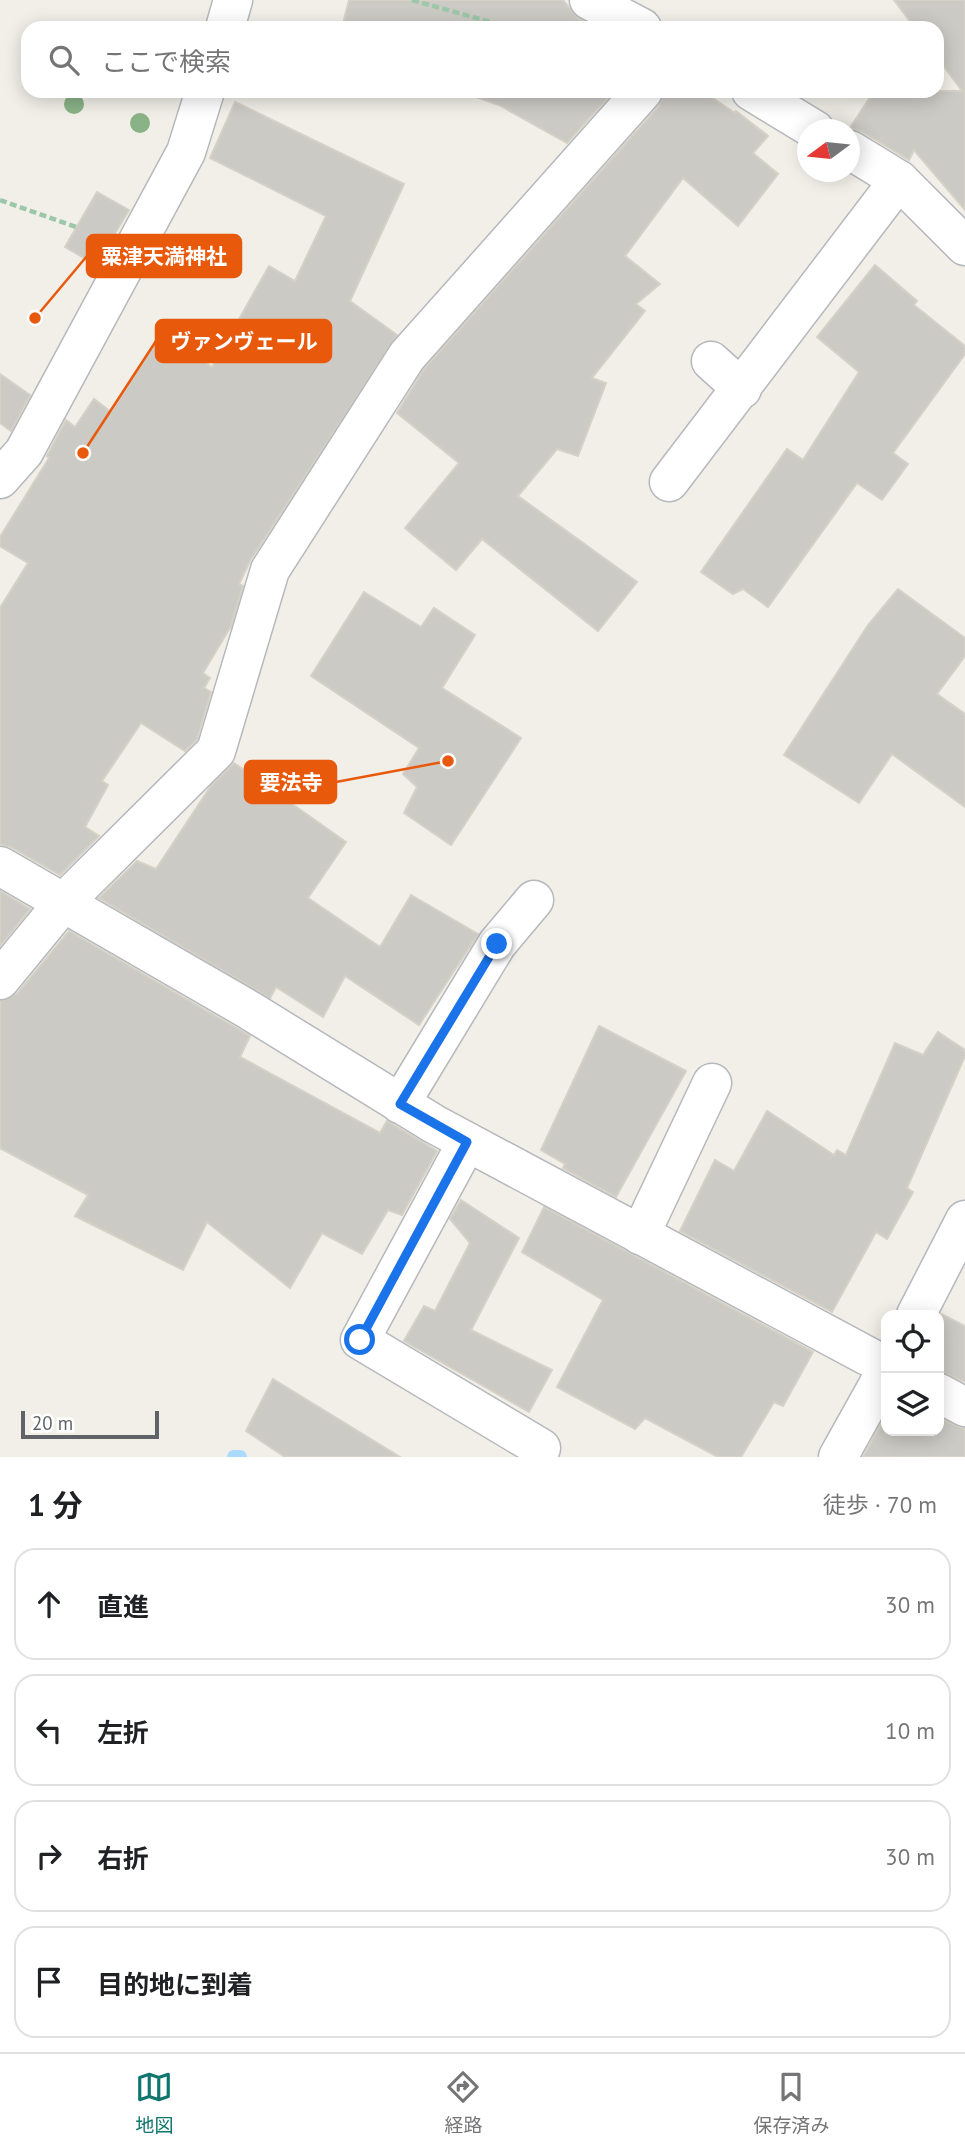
<!DOCTYPE html>
<html lang="ja">
<meta charset="utf-8">
<style>
body{margin:0;font-family:"PT Sans","Noto Sans JP",sans-serif;background:#f6f6f6;color:#202124}
.controls{position:absolute;right:21px;bottom:21px;display:grid;overflow:hidden;border-radius:14px;box-shadow:0 4px 18px #0003}
.controls button{width:63px;height:63px;display:grid;place-items:center;padding:0;border:0;border-bottom:2px solid #e0e0e0;background:#fff;color:#202124;font:35px sans-serif}
.compass{position:absolute;left:797px;top:119px;width:63px;height:63px;border-radius:50%;background:#fff;box-shadow:0 4px 18px #0003;rotate:255deg}
.scale{position:absolute;left:21px;bottom:18px;width:138px;box-sizing:border-box;padding-left:7px;border:4px solid #5f6368;border-top:0;font-size:19px;line-height:24px;white-space:nowrap;color:#5f6368;-webkit-text-stroke:5px #fff;paint-order:stroke}
.stop{position:absolute;width:21px;height:21px;margin:-16px;border:5px solid #1a73e8;border-radius:50%;background:#fff}
.stop.end{background:#1a73e8;border-color:#fff;box-shadow:0 2px 7px #0008}
.list{margin:0;padding:0;list-style:none}
h2{display:flex;justify-content:space-between;align-items:center;height:91px;margin:0;padding:0 28px;font-size:30px}
h2 small{font-size:23px;font-weight:400;color:#757577}
.list li{display:grid;grid-template-columns:46px 1fr auto;gap:21px;align-items:center;box-sizing:border-box;height:112px;margin:0 14px 14px;padding:0 14px;border:2px solid #e0e0e0;border-radius:21px}
.list b{display:block;font-size:26px;white-space:nowrap}
.list em{font-size:23px;font-style:normal;color:#757577}
.icon{flex:none;width:38px;height:38px;fill:none;stroke:currentColor;stroke-width:2;stroke-linecap:round;stroke-linejoin:round}
.map{position:relative;flex:none;width:965px;height:1457px;overflow:hidden}
.search{position:absolute;background:#fff;box-shadow:0 4px 18px #0003;left:21px;right:21px;top:21px;height:77px;display:flex;align-items:center;gap:18px;box-sizing:border-box;padding:0 24px;border-radius:21px;color:#757577;font-size:26px}
.sheet{height:595px;background:#fff}
nav{display:flex;justify-content:space-around;align-items:center;box-sizing:border-box;height:98px;border-top:2px solid #e0e0e0;background:#fff;font-size:19px;color:#757577}
nav a{display:grid;justify-items:center;gap:4px}
nav .on{color:#0f766e}
.map>svg:first-child{display:block}
.lines{fill:none;stroke-linecap:round;stroke-linejoin:round}
.stream{stroke:#aadaff;stroke-width:14}
.building{fill:#cccac5;stroke:#d6d1c6;stroke-width:2}
.minor-casing{stroke:#b5b8bc;stroke-width:41}
.path{stroke:#9cc7a9;stroke-width:4.5;stroke-dasharray:7 3.5;stroke-linecap:butt}
.minor{stroke:#fff;stroke-width:38}
.tree{fill:#89b387}
.route{stroke:#1a73e8;stroke-width:9}
.leader{fill:none;stroke:#e8590c;stroke-width:2.5}
.callout-dot{fill:#e8590c;stroke:#fff;stroke-width:2.5}
.callout{fill:#e8590c;stroke:#e8590c;stroke-width:2.5}
.callout-label{font-size:21px;text-anchor:middle;font-weight:bold;fill:#fff}
</style>
<div class="map">
<svg width="965" height="1457" viewBox="0 0 965 1457">
<rect width="100%" height="100%" fill="#f1efe8"/>
<g class="lines">
<polyline class="stream" points="234,1457 240,1457"/>
</g>
<g class="building">
<polygon points="349,0 563,0 578,19 595,28 342,28"/>
<polygon points="894,0 965,0 965,210 914,150 909,160 861,131 850,128 874,91 962,91 937,57 937,28 915,28"/>
<polygon points="459,91 614,91 567,143 499,105"/>
<polygon points="664,91 702,91 735,113 736,111 768,136 753,153 778,174 738,226 683,178 625,256 660,284 636,304 645,311 592,378 606,383 578,456 557,449 518,496 637,582 598,631 482,539 456,570 405,528 459,463 397,413 424,369 659,106"/>
<polygon points="235,102 404,184 350,301 397,335 251,559 239,584 243,586 231,626 203,673 210,678 204,688 211,692 197,739 185,751 141,723 102,781 108,785 85,827 99,836 60,875 11,847 0,844 0,608 28,563 0,546 0,537 49,458 47,456 66,420 75,427 94,399 111,412 162,333 212,367 269,266 295,281 326,216 210,158"/>
<polygon points="97,192 129,210 96,265 65,247"/>
<polygon points="875,265 917,301 914,305 965,346 965,354 893,453 908,464 882,500 857,483 768,607 743,589 733,594 701,572 787,449 803,460 859,372 817,337"/>
<polygon points="0,374 30,395 11,431 0,423"/>
<polygon points="898,589 965,638 965,656 937,694 965,714 965,807 892,754 859,803 784,755 868,625"/>
<polygon points="364,592 421,627 434,608 475,635 442,688 521,738 451,845 404,813 417,787 403,774 419,748 311,676"/>
<polygon points="234,763 346,842 308,898 380,947 411,895 478,934 419,1025 345,976 323,1017 276,987 270,998 99,898 137,861 156,869 211,786"/>
<polygon points="0,891 30,909 0,946"/>
<polygon points="69,931 250,1036 240,1057 380,1133 387,1121 437,1151 402,1215 388,1210 362,1254 322,1233 290,1288 207,1222 183,1270 75,1216 88,1195 0,1148 0,1001 17,994"/>
<polygon points="599,1026 686,1071 616,1197 563,1168 565,1164 541,1150"/>
<polygon points="938,1032 965,1050 965,1056 907,1188 913,1192 887,1239 876,1232 832,1312 680,1231 715,1160 734,1171 767,1111 834,1155 837,1150 846,1155 895,1043 923,1055"/>
<polygon points="461,1200 519,1238 471,1330 552,1370 529,1412 404,1341 424,1306 435,1311 470,1243 450,1219"/>
<polygon points="544,1207 813,1352 783,1406 774,1402 741,1457 718,1457 645,1418 635,1429 557,1387 603,1300 522,1252"/>
<polygon points="941,1314 965,1326 965,1382 939,1371"/>
<polygon points="273,1379 400,1457 285,1457 246,1431"/>
<polygon points="886,1415 886,1431 939,1431 939,1418 965,1429 965,1457 863,1457"/>
</g>
<g class="lines">
<g class="minor-casing">
<g id="minor">
<polyline points="589,0 642,28"/>
<polyline points="225,28 233,0"/>
<polyline points="751,91 815,130"/>
<polyline points="850,150 899,180 965,246"/>
<polyline points="711,361 742,389"/>
<polyline points="0,479 24,452 186,152 205,91"/>
<polyline points="669,482 899,180"/>
<polyline points="0,866 249,1010 434,1124 886,1366"/>
<polyline points="0,980 64,902 216,751 270,570 407,356 643,91"/>
<polyline points="400,1104 497,944 534,900"/>
<polyline points="467,1142 360,1340 541,1448"/>
<polyline points="640,1235 712,1083"/>
<polyline points="916,1315 965,1220"/>
<polyline points="939,1393 965,1407"/>
<polyline points="838,1457 886,1371"/>
</g>
</g>
<g class="path">
<polyline points="412,0 512,28"/>
<polyline points="0,200 76,227"/>
</g>
<use href="#minor" class="minor"/>
</g>
<g class="tree">
<circle cx="74" cy="104" r="10"/>
<circle cx="140" cy="123" r="10"/>
</g>
<g class="lines">
<polyline class="route" points="360,1340 467,1142 400,1104 497,944"/>
</g>
<path class="leader" d="M35 318L87 256M83 453L156 341M448 761L336 782"/>
<g class="callout-dot">
<circle cx="35" cy="318" r="7"/>
<circle cx="83" cy="453" r="7"/>
<circle cx="448" cy="761" r="7"/>
</g>
<g class="callout">
<rect x="87" y="235" width="154" height="42" rx="7"/>
<rect x="156" y="320" width="175" height="42" rx="7"/>
<rect x="245" y="761" width="91" height="42" rx="7"/>
</g>
<g class="callout-label">
<text x="164" y="264">粟津天満神社</text>
<text x="244" y="349">ヴァンヴェール</text>
<text x="291" y="790">要法寺</text>
</g>
</svg>
<div class="controls">
<button><svg class="icon" aria-label="locate" viewBox="0 0 24 24"><circle cx="12" cy="12" r="6"/><path d="M12 2v4M12 18v4M2 12h4M18 12h4"/></svg></button>
<button><svg class="icon" aria-label="layers" viewBox="0 0 24 24"><path d="M12 4l9 5-9 5-9-5zM3 14l9 5 9-5"/></svg></button>
</div>
<svg class="compass" viewBox="-18 -18 36 36"><path d="M0-13l5 13h-10z" fill="#e53935"/><path d="M0 13l5-13h-10z" fill="#757577"/></svg>
<div class="scale">20 m</div>
<div class="stop" style="left:360px;top:1340px"></div>
<div class="stop end" style="left:497px;top:944px"></div>
<div class="search"><svg class="icon" aria-label="search" viewBox="0 0 24 24"><circle cx="10" cy="10" r="6"/><path d="M15 15l6 6"/></svg>ここで検索</div>
</div>
<section class="sheet">
<h2>1 分<small>徒歩 · 70 m</small></h2>
<ul class="list">
<li><svg class="icon" aria-label="ahead" viewBox="0 0 24 24"><path d="M12 20V5M6 11l6-6 6 6"/></svg><div><b>直進</b></div><em>30 m</em></li>
<li><svg class="icon" aria-label="left" viewBox="0 0 24 24"><path d="M17 20v-9H6M10 6l-5 5 5 5"/></svg><div><b>左折</b></div><em>10 m</em></li>
<li><svg class="icon" aria-label="right" viewBox="0 0 24 24"><path d="M7 20v-9h11M14 6l5 5-5 5"/></svg><div><b>右折</b></div><em>30 m</em></li>
<li><svg class="icon" aria-label="arrive" viewBox="0 0 24 24"><path d="M6 21V4h12l-3 4 3 4H6"/></svg><div><b>目的地に到着</b></div></li>
</ul>
</section>
<nav>
<a class="on"><svg class="icon" aria-label="map" viewBox="0 0 24 24"><path d="M3 6l6-2 6 2 6-2v14l-6 2-6-2-6 2zM9 4v14M15 6v14"/></svg>地図</a>
<a><svg class="icon" aria-label="directions" viewBox="0 0 24 24"><path d="M12 3l9 9-9 9-9-9zM9 14v-3h6M13 9l2 2-2 2"/></svg>経路</a>
<a><svg class="icon" aria-label="saved" viewBox="0 0 24 24"><path d="M7 4h10v16l-5-4-5 4z"/></svg>保存済み</a>
</nav>
